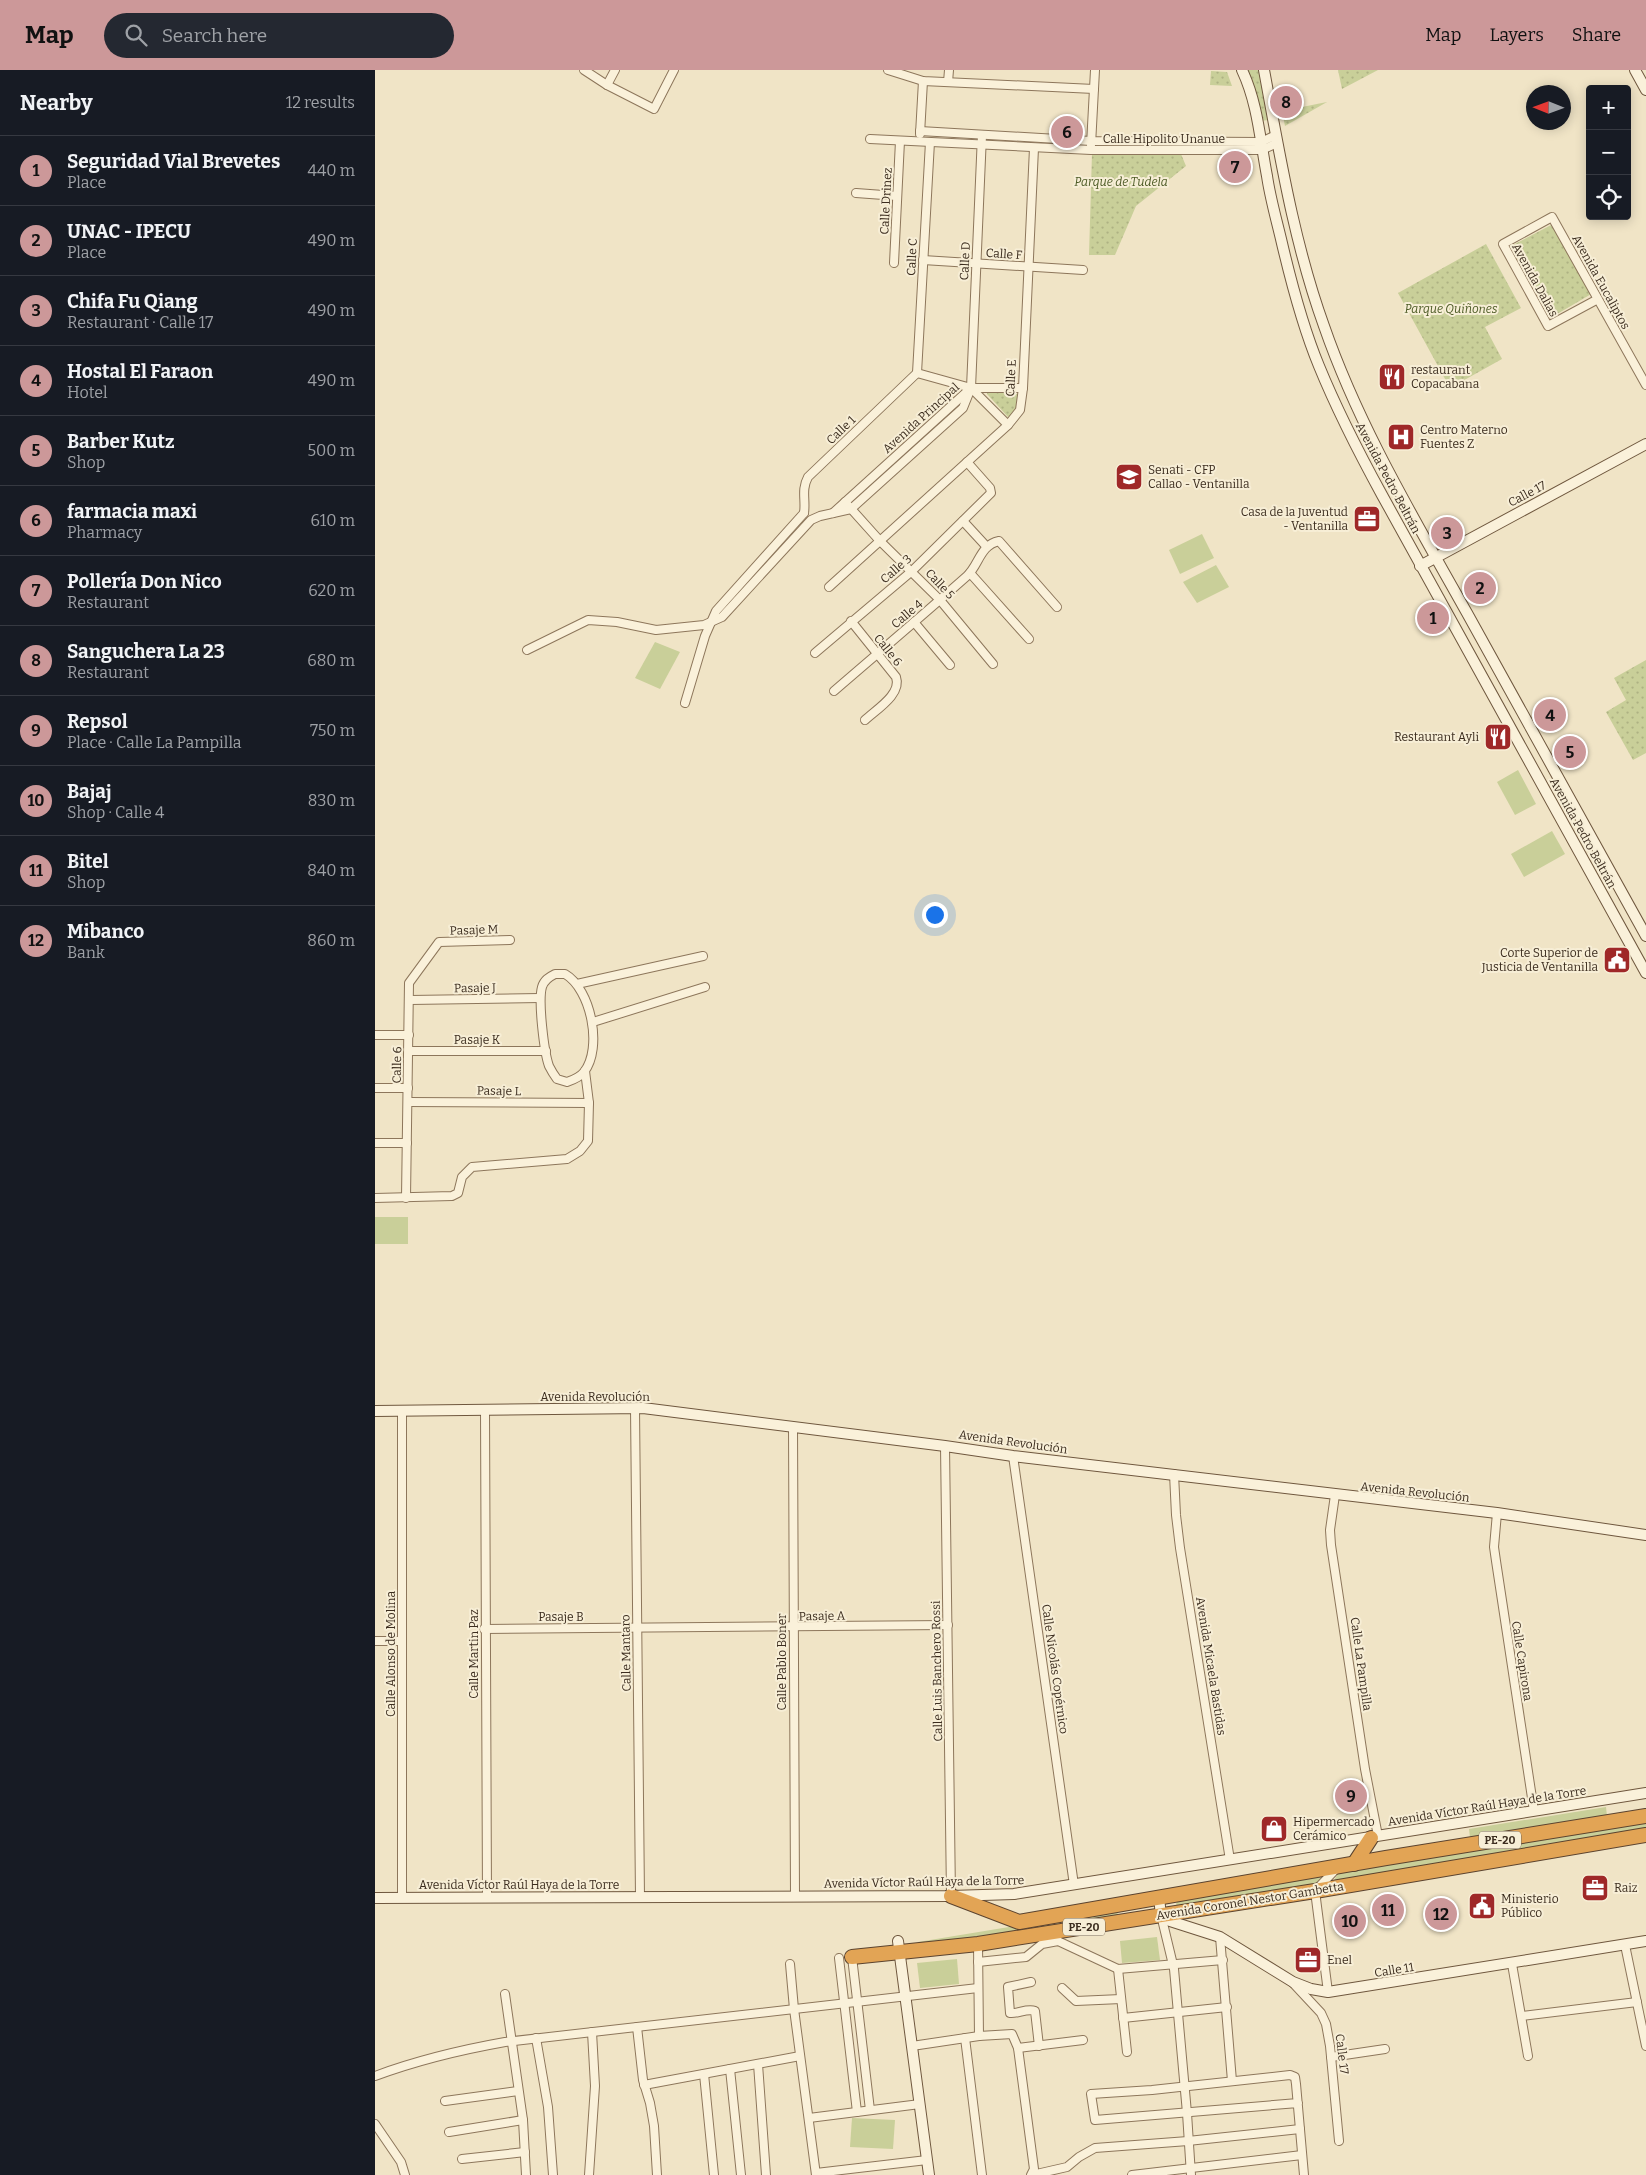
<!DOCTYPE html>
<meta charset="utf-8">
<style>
body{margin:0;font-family:Bitter,serif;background:#242831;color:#f1f3f6}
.controls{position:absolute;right:15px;top:15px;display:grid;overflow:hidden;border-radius:5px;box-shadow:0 2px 12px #0003}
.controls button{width:45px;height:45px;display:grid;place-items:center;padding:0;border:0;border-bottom:1px solid #363941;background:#171b24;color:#f1f3f6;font:25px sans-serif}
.compass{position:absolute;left:1151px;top:15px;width:45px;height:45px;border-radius:50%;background:#171b24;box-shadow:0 2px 12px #0003;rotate:271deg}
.you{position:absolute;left:559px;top:844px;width:18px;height:18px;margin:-12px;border:4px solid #fff;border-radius:50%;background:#1a73e8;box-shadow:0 0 0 8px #1a73e833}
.badge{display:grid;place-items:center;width:32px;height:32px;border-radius:50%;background:#cc9899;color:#111;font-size:16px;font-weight:700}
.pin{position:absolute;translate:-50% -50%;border:2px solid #fff;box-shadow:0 1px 5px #0006}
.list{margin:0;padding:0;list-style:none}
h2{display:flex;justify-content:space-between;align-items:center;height:65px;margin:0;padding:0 20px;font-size:21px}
h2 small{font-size:16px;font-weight:400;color:#9ea1a6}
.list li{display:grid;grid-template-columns:32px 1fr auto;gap:15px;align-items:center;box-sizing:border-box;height:70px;padding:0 20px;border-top:1px solid #363941}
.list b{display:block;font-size:19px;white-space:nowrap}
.list p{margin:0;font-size:16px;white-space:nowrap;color:#9ea1a6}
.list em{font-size:16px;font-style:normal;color:#9ea1a6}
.icon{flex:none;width:28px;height:28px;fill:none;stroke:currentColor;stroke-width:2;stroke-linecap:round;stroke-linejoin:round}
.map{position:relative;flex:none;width:1271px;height:2105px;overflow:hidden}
header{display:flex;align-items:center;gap:30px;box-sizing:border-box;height:70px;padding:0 25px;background:#cc9899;color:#111}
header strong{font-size:24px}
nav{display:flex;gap:28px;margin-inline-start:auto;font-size:18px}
.search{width:350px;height:45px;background:#242831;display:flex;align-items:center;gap:12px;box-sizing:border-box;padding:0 18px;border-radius:28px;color:#9ea1a6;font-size:19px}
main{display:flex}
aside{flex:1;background:#171b24}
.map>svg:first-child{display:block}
.grass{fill:#c9cf99}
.park{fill:url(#park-dots)}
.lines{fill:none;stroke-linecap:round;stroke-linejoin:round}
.street-casing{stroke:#8d765b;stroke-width:10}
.secondary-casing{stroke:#6f573e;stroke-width:12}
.highway-casing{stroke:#5b432f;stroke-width:16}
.street{stroke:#faf1da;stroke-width:8}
.secondary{stroke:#faf1da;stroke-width:10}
.highway{stroke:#e2a455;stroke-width:14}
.labels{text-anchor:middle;stroke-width:4;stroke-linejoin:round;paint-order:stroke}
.shield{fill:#f7eed6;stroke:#746756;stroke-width:1}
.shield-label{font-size:11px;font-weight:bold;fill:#3c2d1f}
.street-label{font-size:12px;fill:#3c2d1f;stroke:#f7eed6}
.park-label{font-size:12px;font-style:italic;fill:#4c5a25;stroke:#f7eed6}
.poi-label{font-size:12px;fill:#3c2d1f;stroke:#f7eed6;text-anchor:start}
</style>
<header>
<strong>Map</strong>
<div class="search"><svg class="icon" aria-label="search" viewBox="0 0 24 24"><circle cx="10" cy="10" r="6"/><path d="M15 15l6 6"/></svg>Search here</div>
<nav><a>Map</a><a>Layers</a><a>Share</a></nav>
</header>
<main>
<aside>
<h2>Nearby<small>12 results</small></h2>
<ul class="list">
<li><span class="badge">1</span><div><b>Seguridad Vial Brevetes</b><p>Place</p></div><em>440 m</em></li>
<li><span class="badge">2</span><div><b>UNAC - IPECU</b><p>Place</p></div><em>490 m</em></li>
<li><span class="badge">3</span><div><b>Chifa Fu Qiang</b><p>Restaurant · Calle 17</p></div><em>490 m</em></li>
<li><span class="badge">4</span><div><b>Hostal El Faraon</b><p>Hotel</p></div><em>490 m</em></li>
<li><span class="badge">5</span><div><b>Barber Kutz</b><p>Shop</p></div><em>500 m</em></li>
<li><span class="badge">6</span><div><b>farmacia maxi</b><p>Pharmacy</p></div><em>610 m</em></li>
<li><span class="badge">7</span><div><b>Pollería Don Nico</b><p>Restaurant</p></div><em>620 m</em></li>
<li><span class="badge">8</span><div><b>Sanguchera La 23</b><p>Restaurant</p></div><em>680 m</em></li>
<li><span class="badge">9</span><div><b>Repsol</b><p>Place · Calle La Pampilla</p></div><em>750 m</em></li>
<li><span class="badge">10</span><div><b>Bajaj</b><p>Shop · Calle 4</p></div><em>830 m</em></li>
<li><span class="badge">11</span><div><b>Bitel</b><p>Shop</p></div><em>840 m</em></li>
<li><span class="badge">12</span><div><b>Mibanco</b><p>Bank</p></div><em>860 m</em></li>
</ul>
</aside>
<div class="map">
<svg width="1271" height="2105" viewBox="0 0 1271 2105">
<defs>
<pattern id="park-dots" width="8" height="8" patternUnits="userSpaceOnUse" patternTransform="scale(1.25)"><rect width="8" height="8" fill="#c9cf99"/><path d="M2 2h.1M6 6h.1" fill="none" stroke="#aeb283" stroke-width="1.8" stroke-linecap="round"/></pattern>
</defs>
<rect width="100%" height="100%" fill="#f0e4c6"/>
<g class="grass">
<polygon points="827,464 839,488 805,504 794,480"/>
<polygon points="841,495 854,517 822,533 808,512"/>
<polygon points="280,572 305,582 285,619 260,608"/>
<polygon points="1143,700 1161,734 1140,745 1122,712"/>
<polygon points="1177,761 1190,784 1149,807 1136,784"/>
<rect x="0" y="1147" width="33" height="27"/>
<polygon points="1231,1737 1232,1746 1095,1768 1094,1759"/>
<polygon points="1271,1751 1271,1761 958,1812 964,1802"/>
<polygon points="948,1805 949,1810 945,1814 802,1836 801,1834 802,1832"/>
<polygon points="742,1839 744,1841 742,1845 543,1877 541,1875 543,1872"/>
<polygon points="782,1867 785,1890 747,1893 745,1871"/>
<polygon points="582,1889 584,1914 545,1918 542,1893"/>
<polygon points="477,2048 520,2050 518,2079 475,2077"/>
</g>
<g class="park">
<polygon points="871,0 885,0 894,50 885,51"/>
<polygon points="963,0 1003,0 967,19"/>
<polygon points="836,1 852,2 857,16 835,15"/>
<polygon points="952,32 910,56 907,41"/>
<polygon points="717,83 806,84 811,96 761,136 740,185 714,185"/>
<polygon points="1178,154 1218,223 1177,247 1136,176"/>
<polygon points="1111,174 1146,238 1110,257 1127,289 1075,318 1023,223"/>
<path d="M 612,322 L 645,324 C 644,333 643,343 633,347 L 612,324 Z"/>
<polygon points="1271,590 1271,683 1258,690 1231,642 1251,630 1239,608"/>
</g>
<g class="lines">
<g class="street-casing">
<g id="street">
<polyline points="209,0 232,15 279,39 299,0"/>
<polyline points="513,0 548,11 719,19"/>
<polyline points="573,12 574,0"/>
<polyline points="232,15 240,0"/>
<polyline points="545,61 716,71 886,72 901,65"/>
<polyline points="545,64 548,11"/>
<polyline points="495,69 716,80 887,80 902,73"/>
<polyline points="716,75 720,0"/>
<polyline points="481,123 522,126"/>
<polyline points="548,190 708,200"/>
<polyline points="519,193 525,71"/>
<polyline points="1223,229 1173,256 1128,174 1177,147 1271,315"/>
<polyline points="542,303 555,72"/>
<polyline points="542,303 596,318 648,318"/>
<polyline points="596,318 633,355"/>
<polyline points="470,432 505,471 565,530 618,594"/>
<path d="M 429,443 C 431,430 426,420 433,407 L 542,303"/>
<polyline points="458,443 596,318"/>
<polyline points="588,451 611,476"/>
<polyline points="595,503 654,569"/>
<polyline points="454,517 633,355 645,340 648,318 659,78"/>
<path d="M 476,551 L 521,607 C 527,624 502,639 490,650"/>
<polyline points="539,552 575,595"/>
<polyline points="152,580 213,550 242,552 281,560 329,555 347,547 436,450 445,446 476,439 588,338 596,318 607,65"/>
<polyline points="440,583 537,501 616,423 615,418 592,392"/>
<path d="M 459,621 C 503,583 548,545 592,506 C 604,495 605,475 624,471 L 682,537"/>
<polyline points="310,633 330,566 341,541 429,443"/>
<path d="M 180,904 L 190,904 C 216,919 228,978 209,1002 C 205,1007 198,1010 192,1012 L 182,1009 C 179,1005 176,1000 174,996 C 169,982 163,931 167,917 C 169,910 174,907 180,904 Z"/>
<polyline points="202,914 328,886"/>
<polyline points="35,930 165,928"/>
<polyline points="218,952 330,917"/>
<polyline points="0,965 34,965"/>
<polyline points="34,981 171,981"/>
<polyline points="0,1018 33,1018"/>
<polyline points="33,1032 214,1033"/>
<polyline points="0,1073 32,1073"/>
<polyline points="0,1128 77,1126 83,1123 87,1107 97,1097 192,1089 205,1081 213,1071 214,1033 210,1001"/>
<polyline points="31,1128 34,913 64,872 135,870"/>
<polyline points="260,1338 265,1827"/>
<polyline points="110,1340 112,1828"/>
<polyline points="27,1341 27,1828"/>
<polyline points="418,1357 420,1826"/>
<polyline points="570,1376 576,1826"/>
<polyline points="638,1386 699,1815"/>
<polyline points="799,1404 801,1445 805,1478 855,1790"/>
<polyline points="960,1425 955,1460 956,1475 990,1699 1003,1766"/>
<polyline points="1122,1443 1119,1477 1121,1491 1159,1741"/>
<polyline points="109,1559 573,1555"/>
<polyline points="0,1571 27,1571"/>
<polyline points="786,1845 799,1899 812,2043 816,2105"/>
<polyline points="845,1867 857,2011"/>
<polyline points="603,1874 604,1966"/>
<polyline points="1250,1875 1271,1976"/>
<polyline points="477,1887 495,2040"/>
<polyline points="464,1888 482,2042"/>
<polyline points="603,1892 651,1887 667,1874 683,1871 743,1899 848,1890"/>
<polyline points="415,1894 419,1939 441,2105"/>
<polyline points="1137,1894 1153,1986"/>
<polyline points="743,1899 752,1982"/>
<path d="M 656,1912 L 633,1917 L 635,1943 C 643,1944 652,1938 660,1941 L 664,1976"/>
<polyline points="918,1913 946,1943 951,1954 955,1976 964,2071"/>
<polyline points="687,1918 701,1931 746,1929"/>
<polyline points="953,1922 940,1821 962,1798"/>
<polyline points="130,1924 148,2050 151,2105"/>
<polyline points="1147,1946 1262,1932"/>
<polyline points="748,1948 852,1937"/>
<polyline points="262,1957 268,2010 275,2033 279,2056 282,2105"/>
<polyline points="161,1968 173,2037 178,2105"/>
<polyline points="590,1968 607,2105"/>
<polyline points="537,1976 604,1966 637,1964 643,1978 659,2099 656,2105"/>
<polyline points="643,1978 708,1970"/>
<polyline points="956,1987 1010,1979"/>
<polyline points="383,1994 391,2105"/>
<polyline points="355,1999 366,2105"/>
<polyline points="329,2004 339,2105"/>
<path d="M 0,2006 C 43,1990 85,1980 130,1972 L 603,1918"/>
<polyline points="269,2015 425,1986"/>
<polyline points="70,2031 143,2021"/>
<polyline points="923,2033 720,2050 716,2024 777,2020 915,2005 920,2007 921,2014 929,2105"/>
<polyline points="434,2048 545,2034"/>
<polyline points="0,2054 26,2092 30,2105"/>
<polyline points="74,2062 148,2050"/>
<polyline points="87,2089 150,2082"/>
<polyline points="441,2103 552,2090"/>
<polyline points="214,2105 220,2016 217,1962"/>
<polyline points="657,2105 692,2097 704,2087 720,2078 813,2071 925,2059"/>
<polyline points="757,2105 927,2085"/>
</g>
</g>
<g class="secondary-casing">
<g id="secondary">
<path d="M 867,0 C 883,34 885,70 892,106 C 895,127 901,148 906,169 C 916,212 927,255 944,296 C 962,340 984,383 1007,425 L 1271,903"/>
<path d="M 889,0 C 905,86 919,173 949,256 C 984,357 1040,450 1092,543 C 1152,651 1211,758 1271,866"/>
<polyline points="1260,0 1271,20"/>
<polyline points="1045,496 1271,374"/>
<polyline points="0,1341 268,1338 570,1376 638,1386 1122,1443 1271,1465"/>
<polyline points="0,1828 576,1826 639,1824 1271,1723"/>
<polyline points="784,1828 786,1845 795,1851 845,1867 918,1912 936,1919 953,1922 1271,1871"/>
<polyline points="523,1871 554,2105"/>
</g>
</g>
<g class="highway-casing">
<g id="highway">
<polyline points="979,1794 996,1768"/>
<polyline points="576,1826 644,1852 1011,1788 1271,1746"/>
<polyline points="477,1887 603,1874 940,1821 1271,1765"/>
</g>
</g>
<use href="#street" class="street"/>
<use href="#secondary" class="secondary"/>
<use href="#highway" class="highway"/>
</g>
<defs>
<g id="restaurant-square" transform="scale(1.4375)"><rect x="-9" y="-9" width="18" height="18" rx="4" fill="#9f2828" stroke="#f7eed6"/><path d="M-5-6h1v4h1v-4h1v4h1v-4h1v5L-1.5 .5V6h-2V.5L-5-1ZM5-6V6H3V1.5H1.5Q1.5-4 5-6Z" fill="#fff"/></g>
<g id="hospital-square" transform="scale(1.4375)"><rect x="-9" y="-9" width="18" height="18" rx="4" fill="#9f2828" stroke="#f7eed6"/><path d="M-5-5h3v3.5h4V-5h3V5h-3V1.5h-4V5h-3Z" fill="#fff"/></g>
<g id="university-square" transform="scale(1.4375)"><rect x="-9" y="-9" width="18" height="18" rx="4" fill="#9f2828" stroke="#f7eed6"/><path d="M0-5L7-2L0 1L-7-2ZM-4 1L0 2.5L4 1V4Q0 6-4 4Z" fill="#fff"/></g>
<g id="office-square" transform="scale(1.4375)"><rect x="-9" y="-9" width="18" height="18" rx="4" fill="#9f2828" stroke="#f7eed6"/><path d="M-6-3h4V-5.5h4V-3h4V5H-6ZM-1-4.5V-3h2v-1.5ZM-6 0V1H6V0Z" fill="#fff"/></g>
<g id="civic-square" transform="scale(1.4375)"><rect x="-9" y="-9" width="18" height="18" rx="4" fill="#9f2828" stroke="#f7eed6"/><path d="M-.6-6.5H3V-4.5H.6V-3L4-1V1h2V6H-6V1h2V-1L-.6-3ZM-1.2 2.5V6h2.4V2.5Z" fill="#fff"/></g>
<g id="shop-square" transform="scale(1.4375)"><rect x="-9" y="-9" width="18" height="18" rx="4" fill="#9f2828" stroke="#f7eed6"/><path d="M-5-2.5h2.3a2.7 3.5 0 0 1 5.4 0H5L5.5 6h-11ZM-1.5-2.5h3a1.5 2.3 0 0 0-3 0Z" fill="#fff"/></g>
</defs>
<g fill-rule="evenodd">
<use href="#restaurant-square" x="1017" y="307"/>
<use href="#hospital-square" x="1026" y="367"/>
<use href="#university-square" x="754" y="407"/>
<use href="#office-square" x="992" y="449"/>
<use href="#restaurant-square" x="1123" y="667"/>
<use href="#civic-square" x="1242" y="890"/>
<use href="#shop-square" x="899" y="1759"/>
<use href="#office-square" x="1220" y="1818"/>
<use href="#civic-square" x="1107" y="1836"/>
<use href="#office-square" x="933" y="1890"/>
</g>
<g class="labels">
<g class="shield">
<rect x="1104" y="1761.5" width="42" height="17" rx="4"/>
<rect x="688" y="1848.5" width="42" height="17" rx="4"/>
</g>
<g class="shield-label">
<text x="1125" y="1774">PE-20</text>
<text x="709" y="1861">PE-20</text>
</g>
<g class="street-label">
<text x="789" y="73">Calle Hipolito Unanue</text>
<text transform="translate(511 131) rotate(-87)" y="4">Calle Drinez</text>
<text transform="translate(629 184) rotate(4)" y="4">Calle F</text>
<text transform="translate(537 187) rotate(-87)" y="4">Calle C</text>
<text transform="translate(590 191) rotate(-87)" y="4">Calle D</text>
<text transform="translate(1160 210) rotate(61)" y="4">Avenida Dalias</text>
<text transform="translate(1226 212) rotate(61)" y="4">Avenida Eucaliptos</text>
<text transform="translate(636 308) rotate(-87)" y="4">Calle E</text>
<text transform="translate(546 348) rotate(-42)" y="4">Avenida Principal</text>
<text transform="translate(466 360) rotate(-44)" y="4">Calle 1</text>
<text transform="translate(1013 408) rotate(62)" y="4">Avenida Pedro Beltrán</text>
<text transform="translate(1152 424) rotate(-28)" y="4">Calle 17</text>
<text transform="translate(521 499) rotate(-41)" y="4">Calle 3</text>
<text transform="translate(565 514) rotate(47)" y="4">Calle 5</text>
<text transform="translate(532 544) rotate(-40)" y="4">Calle 4</text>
<text transform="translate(513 580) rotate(51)" y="4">Calle 6</text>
<text transform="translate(1208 763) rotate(61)" y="4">Avenida Pedro Beltrán</text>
<text transform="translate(99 860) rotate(-2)" y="4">Pasaje M</text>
<text transform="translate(100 918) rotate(-1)" y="4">Pasaje J</text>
<text x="102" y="974">Pasaje K</text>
<text transform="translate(22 995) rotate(-89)" y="4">Calle 6</text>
<text transform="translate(124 1021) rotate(1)" y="4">Pasaje L</text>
<text x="220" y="1331">Avenida Revolución</text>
<text transform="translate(638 1372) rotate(8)" y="4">Avenida Revolución</text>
<text transform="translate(1040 1422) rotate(6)" y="4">Avenida Revolución</text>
<text transform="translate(447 1546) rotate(-1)" y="4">Pasaje A</text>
<text x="186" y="1551">Pasaje B</text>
<text transform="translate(251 1583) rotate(-91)" y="4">Calle Mantaro</text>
<text transform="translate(16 1584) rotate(-90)" y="4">Calle Alonso de Molina</text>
<text transform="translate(99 1584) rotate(-90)" y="4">Calle Martin Paz</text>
<text transform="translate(1147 1591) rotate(81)" y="4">Calle Capirona</text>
<text transform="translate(407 1592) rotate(-90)" y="4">Calle Pablo Boner</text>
<text transform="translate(986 1594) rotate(82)" y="4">Calle La Pampilla</text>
<text transform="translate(836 1596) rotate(81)" y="4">Avenida Micaela Bastidas</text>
<text transform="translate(680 1599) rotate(82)" y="4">Calle Nicolás Copérnico</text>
<text transform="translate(562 1601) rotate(-91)" y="4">Calle Luis Banchero Rossi</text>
<text transform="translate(1112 1736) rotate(-9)" y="4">Avenida Víctor Raúl Haya de la Torre</text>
<text transform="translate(549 1812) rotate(-1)" y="4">Avenida Víctor Raúl Haya de la Torre</text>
<text x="144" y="1819">Avenida Víctor Raúl Haya de la Torre</text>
<text transform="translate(875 1831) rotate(-9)" y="4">Avenida Coronel Nestor Gambetta</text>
<text transform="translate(1019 1900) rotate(-9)" y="4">Calle 11</text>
<text transform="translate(967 1984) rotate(83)" y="4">Calle 17</text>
</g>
<g class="park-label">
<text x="746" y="116">Parque de Tudela</text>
<text x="1076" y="243">Parque Quiñones</text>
</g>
<g class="poi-label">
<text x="1036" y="304">restaurant<tspan x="1036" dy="14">Copacabana</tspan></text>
<text x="1045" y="364">Centro Materno<tspan x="1045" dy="14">Fuentes Z</tspan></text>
<text x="773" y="404">Senati - CFP<tspan x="773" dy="14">Callao - Ventanilla</tspan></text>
<text x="973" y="446" text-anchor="end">Casa de la Juventud<tspan x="973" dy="14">- Ventanilla</tspan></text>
<text x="1104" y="671" text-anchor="end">Restaurant Ayli</text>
<text x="1223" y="887" text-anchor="end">Corte Superior de<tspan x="1223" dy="14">Justicia de Ventanilla</tspan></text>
<text x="918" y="1756">Hipermercado<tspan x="918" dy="14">Cerámico</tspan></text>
<text x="1239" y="1822">Raiz</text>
<text x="1126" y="1833">Ministerio<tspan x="1126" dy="14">Público</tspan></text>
<text x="952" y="1894">Enel</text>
</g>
</g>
</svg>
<div class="controls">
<button>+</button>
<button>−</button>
<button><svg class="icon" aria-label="locate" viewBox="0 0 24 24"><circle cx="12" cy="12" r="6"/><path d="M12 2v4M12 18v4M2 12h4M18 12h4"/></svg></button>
</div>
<svg class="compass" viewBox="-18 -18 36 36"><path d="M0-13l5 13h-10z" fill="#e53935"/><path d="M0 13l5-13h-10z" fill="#9ea1a6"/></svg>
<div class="you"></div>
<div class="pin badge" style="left:1058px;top:548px">1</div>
<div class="pin badge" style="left:1105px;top:518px">2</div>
<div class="pin badge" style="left:1072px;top:463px">3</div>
<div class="pin badge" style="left:1175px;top:645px">4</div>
<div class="pin badge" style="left:1195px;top:682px">5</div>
<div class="pin badge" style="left:692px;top:62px">6</div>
<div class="pin badge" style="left:860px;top:97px">7</div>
<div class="pin badge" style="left:911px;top:32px">8</div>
<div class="pin badge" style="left:976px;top:1726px">9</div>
<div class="pin badge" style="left:975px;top:1851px">10</div>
<div class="pin badge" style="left:1013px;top:1840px">11</div>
<div class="pin badge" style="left:1066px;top:1844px">12</div>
</div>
</main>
